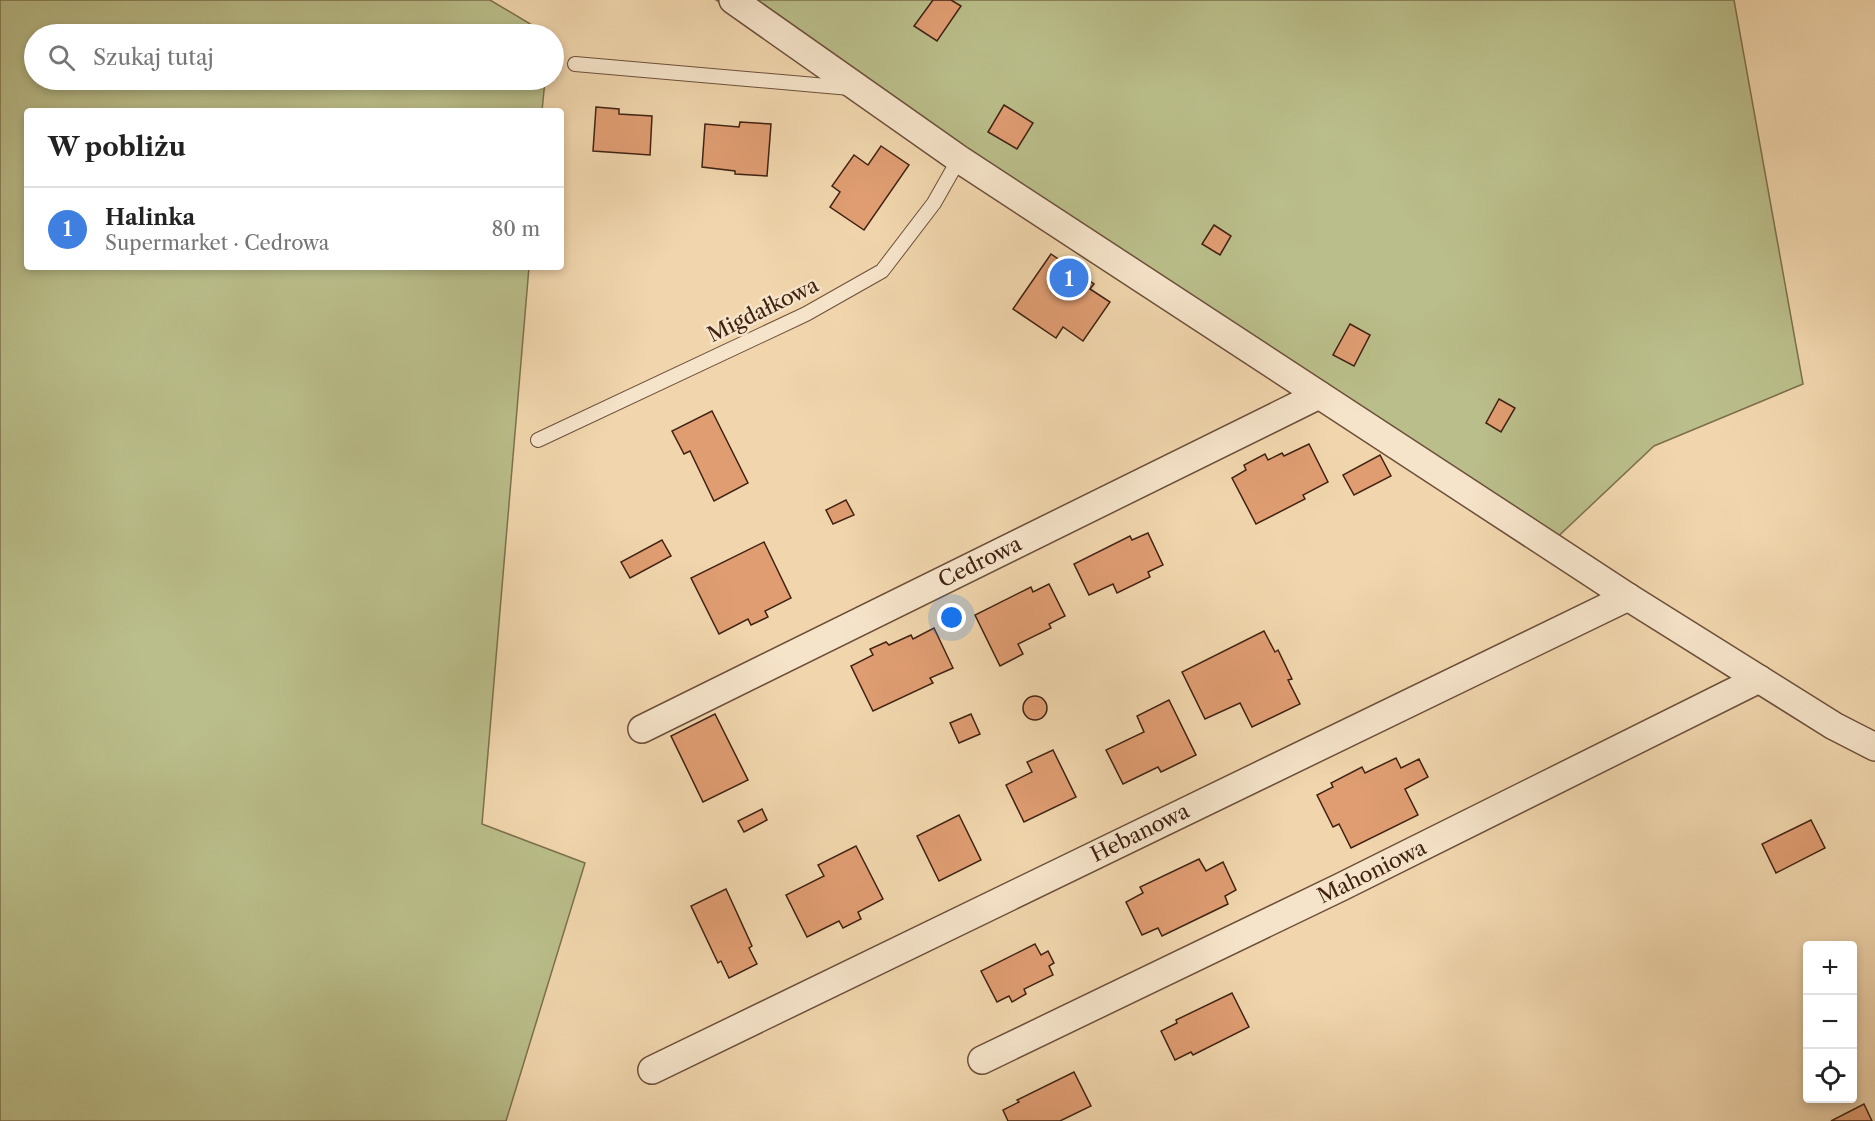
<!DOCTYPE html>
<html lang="pl">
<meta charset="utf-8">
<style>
body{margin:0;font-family:"Libre Caslon Text",serif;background:#f2f2f2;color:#222}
.controls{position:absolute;right:18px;bottom:18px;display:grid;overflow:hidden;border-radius:6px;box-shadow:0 3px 9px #0003}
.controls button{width:54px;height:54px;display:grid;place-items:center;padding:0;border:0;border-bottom:2px solid #e0e0e0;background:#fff;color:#222;font:30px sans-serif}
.you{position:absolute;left:952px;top:618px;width:21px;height:21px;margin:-15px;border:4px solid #fff;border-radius:50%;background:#1a73e8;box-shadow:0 0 0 9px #1a73e833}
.badge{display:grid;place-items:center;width:39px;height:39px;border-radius:50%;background:#1a73e8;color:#fff;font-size:20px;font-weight:700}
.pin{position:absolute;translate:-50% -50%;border:3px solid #fff;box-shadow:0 2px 6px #0006}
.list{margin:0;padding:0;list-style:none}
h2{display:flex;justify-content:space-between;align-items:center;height:78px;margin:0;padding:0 24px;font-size:26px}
h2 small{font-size:20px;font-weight:400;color:#767676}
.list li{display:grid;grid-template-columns:39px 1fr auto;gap:18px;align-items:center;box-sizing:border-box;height:84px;padding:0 24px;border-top:2px solid #e0e0e0}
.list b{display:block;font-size:22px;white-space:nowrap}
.list p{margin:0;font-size:20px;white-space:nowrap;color:#767676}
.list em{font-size:20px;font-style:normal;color:#767676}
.icon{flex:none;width:33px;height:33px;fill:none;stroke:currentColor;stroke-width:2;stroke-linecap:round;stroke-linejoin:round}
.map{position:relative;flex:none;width:1875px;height:1121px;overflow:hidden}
.search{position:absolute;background:#fff;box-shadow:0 3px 9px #0003;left:24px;top:24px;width:540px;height:66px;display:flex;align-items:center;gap:15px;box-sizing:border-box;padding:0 21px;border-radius:33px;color:#767676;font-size:22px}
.panel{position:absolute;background:#fff;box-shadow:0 3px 9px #0003;left:24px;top:108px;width:540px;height:162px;border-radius:6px}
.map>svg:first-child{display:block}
.green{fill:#babe8a;stroke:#7d704e;stroke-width:1.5}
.building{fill:#e09d72;stroke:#402213;stroke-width:1.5}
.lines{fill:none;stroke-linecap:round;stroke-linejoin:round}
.lane-casing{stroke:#6c4f3a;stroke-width:16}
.street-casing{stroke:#6c4f3a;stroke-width:30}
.lane{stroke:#f6e4ca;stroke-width:14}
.street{stroke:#f6e4ca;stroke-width:27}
.labels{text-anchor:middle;stroke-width:5;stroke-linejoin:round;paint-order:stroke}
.street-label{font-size:21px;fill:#402213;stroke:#f6e4ca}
</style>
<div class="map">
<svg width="1875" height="1121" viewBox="0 0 1875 1121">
<rect width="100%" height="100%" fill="#f1d6ad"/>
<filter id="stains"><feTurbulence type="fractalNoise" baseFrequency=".00333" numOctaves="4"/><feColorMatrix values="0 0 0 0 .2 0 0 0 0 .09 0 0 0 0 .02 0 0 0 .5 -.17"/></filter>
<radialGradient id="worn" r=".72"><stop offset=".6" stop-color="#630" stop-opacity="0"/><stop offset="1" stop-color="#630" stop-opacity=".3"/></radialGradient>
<g class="green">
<polygon points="0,0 490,0 547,34 34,34 34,80 545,80 542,111 27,111 27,267 529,267 482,824 585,863 506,1121 0,1121"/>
<polygon points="716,0 1734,0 1803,384 1654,446 1550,544 1319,395"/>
</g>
<g class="building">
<polygon points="933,0 951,0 961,6 937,41 914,26"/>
<polygon points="1004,105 1033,123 1017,149 988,132"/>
<polygon points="596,107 619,109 619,114 652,116 650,155 593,151"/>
<polygon points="740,122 771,124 767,176 735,174 735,171 702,167 705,124 739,127"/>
<polygon points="881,146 909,165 864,230 830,207 840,192 832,186 854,155 868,165"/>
<polygon points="1214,225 1231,236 1220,255 1202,244"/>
<polygon points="1051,254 1094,284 1090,289 1110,302 1083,341 1063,327 1056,338 1013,309"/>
<polygon points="1350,324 1370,335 1354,366 1333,355"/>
<polygon points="1499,399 1515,408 1501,432 1486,423"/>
<polygon points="712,411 748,483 714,501 690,451 684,454 672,431"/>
<polygon points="1309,444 1328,482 1303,495 1305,499 1256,524 1232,478 1246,470 1244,465 1265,454 1268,460 1282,453 1284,456"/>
<polygon points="1380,455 1391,476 1354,495 1343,475"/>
<polygon points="846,500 854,515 833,524 826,510"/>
<polygon points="1148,533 1163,565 1148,572 1150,577 1117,593 1113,584 1089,595 1074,564 1130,536 1132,540"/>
<polygon points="662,540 671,556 630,578 621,562"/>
<polygon points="764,542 791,598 765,611 768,617 751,625 748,619 719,634 691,578"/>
<polygon points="1049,584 1065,616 1049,624 1051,628 1018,644 1023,654 1000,666 975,615 1031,587 1033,592"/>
<polygon points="934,628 953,668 930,678 933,683 873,711 851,666 873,655 870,649 886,642 889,645 911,635 913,639"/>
<polygon points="1264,631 1275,652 1278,650 1292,679 1288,680 1300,704 1252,727 1240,703 1205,719 1182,672"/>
<circle cx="1035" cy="708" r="12"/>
<polygon points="1169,700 1196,755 1161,772 1158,767 1123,784 1106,750 1144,732 1137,716"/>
<polygon points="715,714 748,780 703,802 671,736"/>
<polygon points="971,714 980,734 959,743 950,723"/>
<polygon points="1053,750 1076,797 1024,822 1006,785 1032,772 1027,762"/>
<polygon points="1396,758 1401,768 1419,759 1428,777 1405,789 1418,815 1351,848 1339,824 1333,827 1317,795 1333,787 1331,783 1362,767 1365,773"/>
<polygon points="762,809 767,820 744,832 738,821"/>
<polygon points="959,815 981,860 939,881 917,836"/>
<polygon points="1811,820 1825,848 1776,873 1762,844"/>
<polygon points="856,846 883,899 858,912 861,919 843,928 839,921 807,937 786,895 824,876 818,865"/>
<polygon points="1199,859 1206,871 1223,862 1236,890 1225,896 1228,904 1162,936 1158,928 1142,935 1126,902 1143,893 1140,887"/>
<polygon points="726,889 752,946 749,948 757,964 729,978 721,961 718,963 691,906"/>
<polygon points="1035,944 1041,955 1048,951 1054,963 1049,966 1053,975 1024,989 1026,994 1012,1002 1009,996 997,1002 981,971"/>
<polygon points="1232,993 1249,1027 1193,1055 1191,1052 1175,1060 1161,1031 1177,1023 1176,1020"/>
<polygon points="1074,1072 1091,1106 1060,1121 1008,1121 1003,1110 1019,1102 1017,1100"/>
<polygon points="1864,1104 1872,1121 1831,1121"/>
</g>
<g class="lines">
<g class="lane-casing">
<g id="lane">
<polyline points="575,64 850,88"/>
<polyline points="538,440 806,314 882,271 934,203 959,159"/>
</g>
</g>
<g class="street-casing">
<g id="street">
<polyline points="733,0 959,159 1628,597 1834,726 1875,747"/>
<polyline points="642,729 1319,395"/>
<polyline points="982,1060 1341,887 1759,679"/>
<polyline points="652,1070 1628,597"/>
</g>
</g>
<use href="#lane" class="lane"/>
<use href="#street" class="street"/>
</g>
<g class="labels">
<g class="street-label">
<text transform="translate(763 310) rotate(-26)" y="7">Migdałkowa</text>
<text transform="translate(980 562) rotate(-26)" y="7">Cedrowa</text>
<text transform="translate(1140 833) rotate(-26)" y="7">Hebanowa</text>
<text transform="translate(1372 872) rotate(-26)" y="7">Mahoniowa</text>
</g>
</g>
<rect width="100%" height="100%" filter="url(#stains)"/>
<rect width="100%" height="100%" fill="url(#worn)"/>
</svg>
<div class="controls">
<button>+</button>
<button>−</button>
<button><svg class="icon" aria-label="locate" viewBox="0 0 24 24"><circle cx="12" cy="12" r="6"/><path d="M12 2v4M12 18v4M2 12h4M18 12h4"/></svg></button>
</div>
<div class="you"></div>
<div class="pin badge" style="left:1069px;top:278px;background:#3f7fe0">1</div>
<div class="search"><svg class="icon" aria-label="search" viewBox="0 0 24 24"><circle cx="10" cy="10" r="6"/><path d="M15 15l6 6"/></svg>Szukaj tutaj</div>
<section class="panel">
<h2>W pobliżu<small></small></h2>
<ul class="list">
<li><span class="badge" style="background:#3f7fe0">1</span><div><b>Halinka</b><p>Supermarket · Cedrowa</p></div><em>80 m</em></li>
</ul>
</section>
</div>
